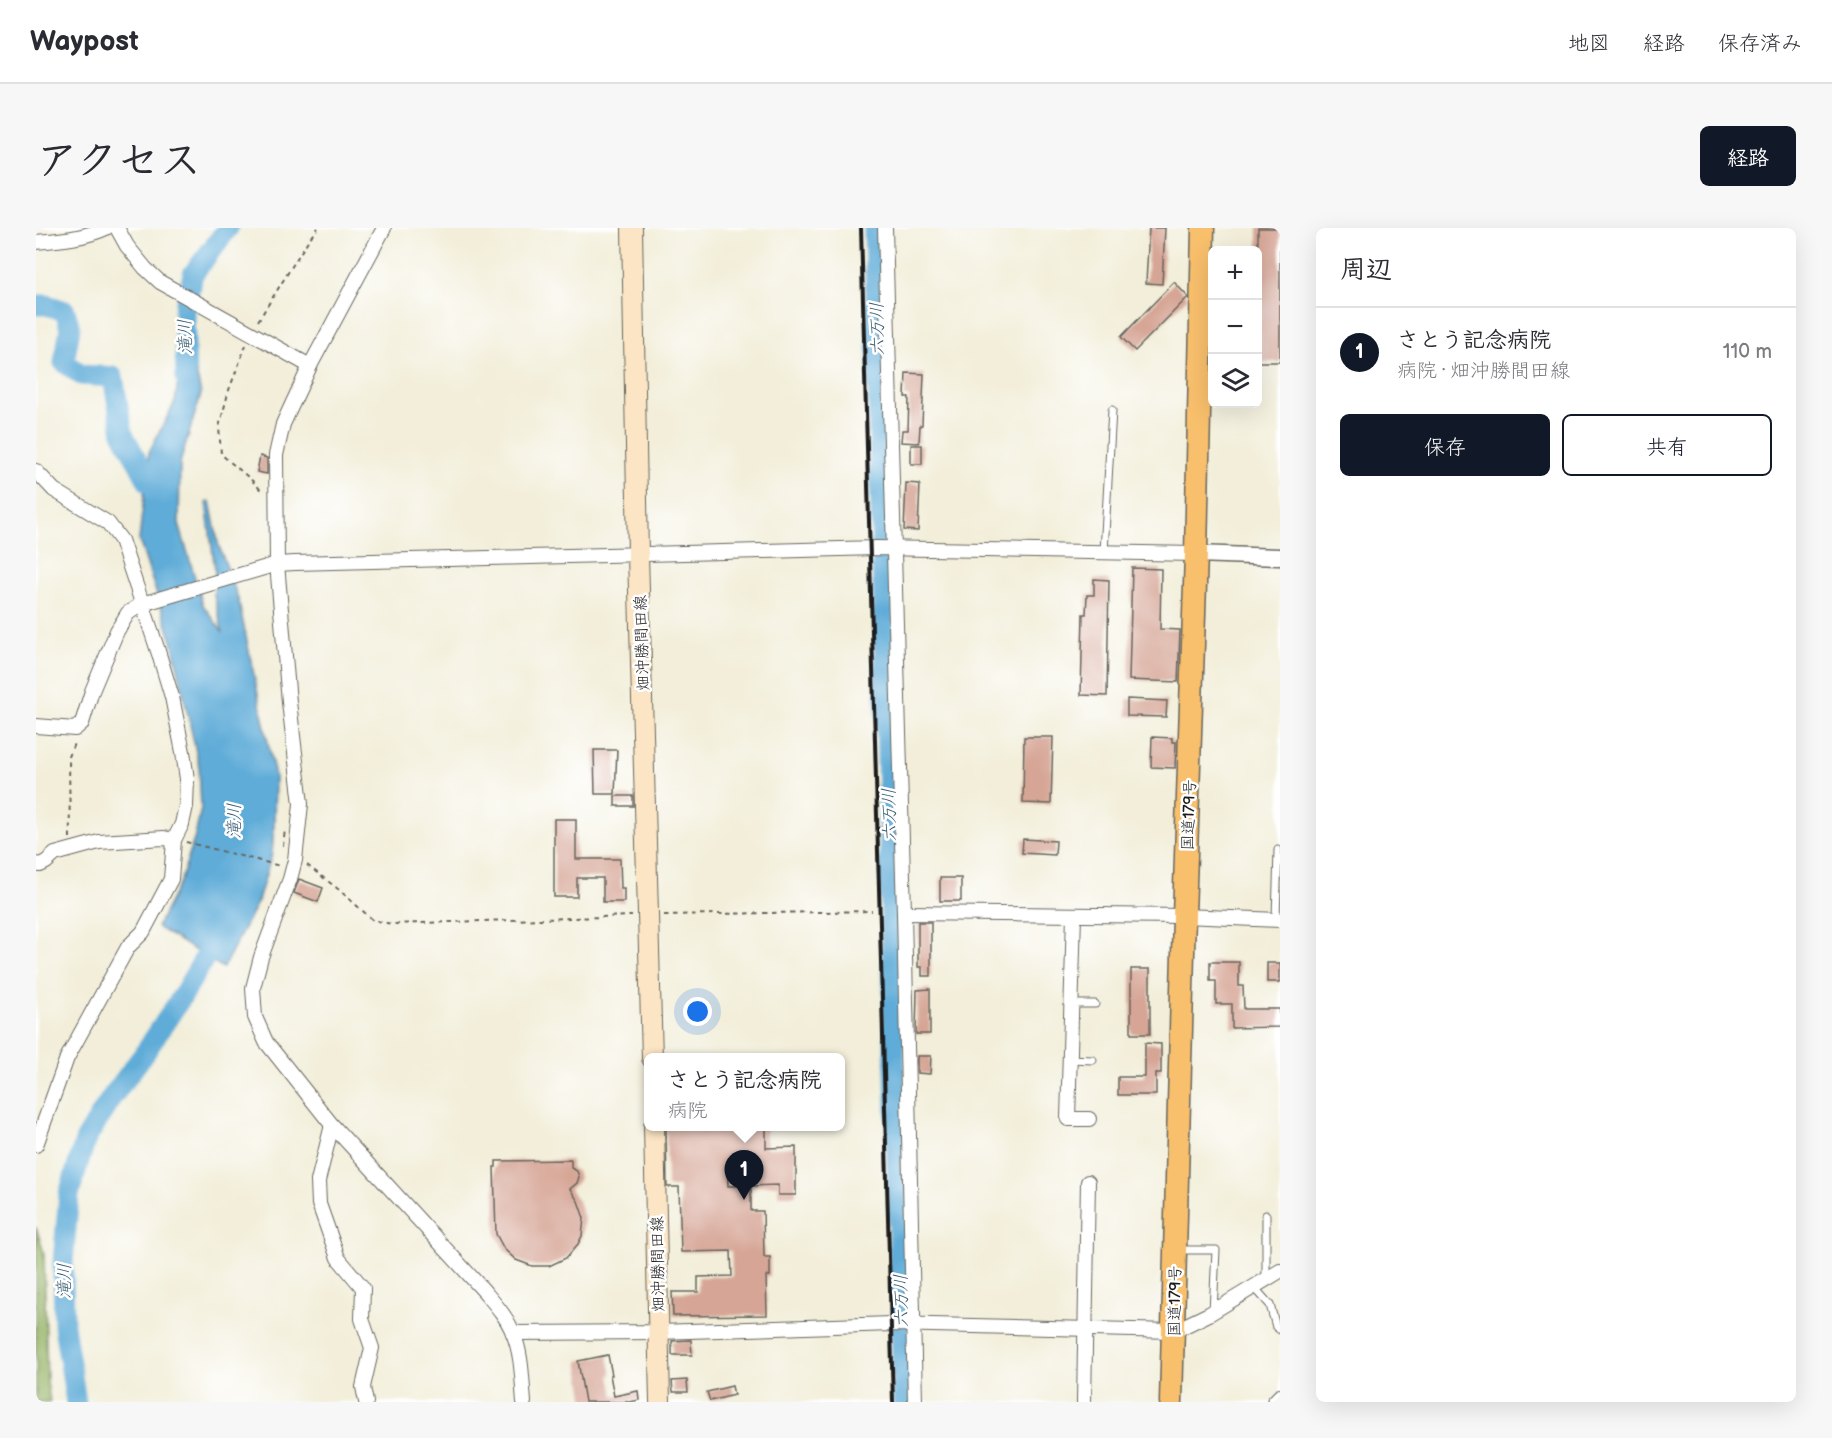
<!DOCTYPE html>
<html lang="ja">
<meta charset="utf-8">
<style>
body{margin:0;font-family:"Balsamiq Sans","Klee One",sans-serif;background:#f7f7f7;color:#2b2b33}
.controls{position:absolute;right:18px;top:18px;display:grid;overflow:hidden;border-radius:9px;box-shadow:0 6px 24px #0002}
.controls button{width:54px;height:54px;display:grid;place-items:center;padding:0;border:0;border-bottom:2px solid #e1e1e2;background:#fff;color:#2b2b33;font:30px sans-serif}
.you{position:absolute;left:662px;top:784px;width:21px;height:21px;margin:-15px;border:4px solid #fff;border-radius:50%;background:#1a73e8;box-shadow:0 0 0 9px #1a73e833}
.badge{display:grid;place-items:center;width:39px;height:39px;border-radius:50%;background:#111827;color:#fff;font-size:20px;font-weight:700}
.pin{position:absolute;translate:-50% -50px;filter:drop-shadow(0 2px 3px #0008)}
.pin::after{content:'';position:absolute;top:32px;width:21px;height:18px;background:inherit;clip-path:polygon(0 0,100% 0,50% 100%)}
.popup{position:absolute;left:608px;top:825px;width:201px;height:78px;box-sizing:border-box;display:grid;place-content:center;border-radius:9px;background:#fff;filter:drop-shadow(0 2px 4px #0005);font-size:20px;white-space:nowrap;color:#7c7c81}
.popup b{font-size:22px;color:#2b2b33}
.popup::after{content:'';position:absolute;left:50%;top:100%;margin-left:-12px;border:12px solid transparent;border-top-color:#fff}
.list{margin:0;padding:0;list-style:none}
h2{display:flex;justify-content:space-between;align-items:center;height:78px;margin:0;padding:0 24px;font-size:26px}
h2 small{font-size:20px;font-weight:400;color:#7c7c81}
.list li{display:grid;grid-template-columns:39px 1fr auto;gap:18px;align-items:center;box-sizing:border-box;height:90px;padding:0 24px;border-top:2px solid #e1e1e2}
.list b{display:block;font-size:22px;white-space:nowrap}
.list p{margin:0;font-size:20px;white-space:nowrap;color:#7c7c81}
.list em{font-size:20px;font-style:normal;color:#7c7c81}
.actions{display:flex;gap:12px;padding:18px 24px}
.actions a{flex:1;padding:14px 0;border:2px solid #111827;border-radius:9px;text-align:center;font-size:21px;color:#111827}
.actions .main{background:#111827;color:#fff}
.icon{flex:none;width:33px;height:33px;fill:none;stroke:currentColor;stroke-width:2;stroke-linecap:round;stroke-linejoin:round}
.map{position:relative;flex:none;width:1244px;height:1174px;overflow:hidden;border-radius:9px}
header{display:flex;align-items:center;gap:36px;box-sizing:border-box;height:84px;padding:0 30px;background:#fff;border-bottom:2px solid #e1e1e2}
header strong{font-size:28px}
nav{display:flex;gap:33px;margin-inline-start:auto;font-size:21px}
.intro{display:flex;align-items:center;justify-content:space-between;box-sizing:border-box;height:144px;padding:0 36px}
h1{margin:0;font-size:42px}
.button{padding:15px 27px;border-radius:9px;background:#111827;color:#fff;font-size:21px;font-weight:700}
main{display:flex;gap:36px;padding:0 36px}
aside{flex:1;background:#fff;border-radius:9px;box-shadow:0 6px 24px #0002}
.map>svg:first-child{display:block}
.forest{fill:#96b366;stroke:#596841;stroke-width:1.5}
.water{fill:#5facd8;stroke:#3e647a;stroke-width:1.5}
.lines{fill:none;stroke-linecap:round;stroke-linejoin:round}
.river{stroke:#5facd8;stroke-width:21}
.building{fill:#d6a595;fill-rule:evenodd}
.service-casing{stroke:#67665e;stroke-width:9}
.minor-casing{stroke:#67665e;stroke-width:16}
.tertiary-casing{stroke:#67665e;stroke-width:19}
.secondary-casing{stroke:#67665e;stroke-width:22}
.trunk-casing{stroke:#67665e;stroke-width:25}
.path{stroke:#67665e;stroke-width:2;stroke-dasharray:4.5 4.5;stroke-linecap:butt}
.service{stroke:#fff;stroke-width:7}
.minor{stroke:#fff;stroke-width:14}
.tertiary{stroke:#fff;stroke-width:16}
.secondary{stroke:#fce5c4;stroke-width:20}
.trunk{stroke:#f8bf6c;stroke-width:22}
.rail{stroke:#1c1c1c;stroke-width:4}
.labels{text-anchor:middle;stroke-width:5;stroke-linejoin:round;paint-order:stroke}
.street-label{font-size:16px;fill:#1c1c1c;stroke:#fff}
.water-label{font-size:18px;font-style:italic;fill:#3a5d71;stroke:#fff}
</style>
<header>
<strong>Waypost</strong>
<nav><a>地図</a><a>経路</a><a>保存済み</a></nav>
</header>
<div class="intro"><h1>アクセス</h1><a class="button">経路</a></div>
<main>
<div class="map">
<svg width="1244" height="1174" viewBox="0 0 1244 1174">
<rect width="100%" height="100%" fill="#fff"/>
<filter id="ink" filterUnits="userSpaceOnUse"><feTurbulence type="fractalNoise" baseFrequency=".0167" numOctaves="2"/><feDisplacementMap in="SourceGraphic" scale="12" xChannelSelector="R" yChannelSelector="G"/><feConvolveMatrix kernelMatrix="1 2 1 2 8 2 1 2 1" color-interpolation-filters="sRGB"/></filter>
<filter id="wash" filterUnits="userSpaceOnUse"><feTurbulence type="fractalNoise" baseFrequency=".008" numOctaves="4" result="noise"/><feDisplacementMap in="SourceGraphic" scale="24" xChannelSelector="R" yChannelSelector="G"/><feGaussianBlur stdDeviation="1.35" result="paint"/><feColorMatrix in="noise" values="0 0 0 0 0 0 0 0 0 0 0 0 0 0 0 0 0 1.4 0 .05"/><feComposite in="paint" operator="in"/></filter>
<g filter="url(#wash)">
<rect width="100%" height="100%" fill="#f2eed9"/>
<polygon class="forest" points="0,999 8,1025 11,1153 14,1174 0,1174"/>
<polygon class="water" points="140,123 156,125 165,166 144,235 143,296 167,377 187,405 178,368 179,342 170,275 174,273 182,315 202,370 239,548 238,598 236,626 222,673 187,740 121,699 145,652 159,608 165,580 163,538 136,413 103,312 113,224 139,174 142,152"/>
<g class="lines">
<g class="river">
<polyline points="838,0 867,1174"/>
<polyline points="0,77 11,77 29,83 34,100 28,134 45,147 77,149 87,206 113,255"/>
<polyline points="150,152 148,83 157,46 192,0"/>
<polyline points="40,1174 28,1098 27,1034 33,966 49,913 75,870 108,826 145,770 175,719 182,703"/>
</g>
</g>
<g id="blocks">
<g class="building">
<polygon points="1113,0 1129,0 1126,56 1110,55"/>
<rect x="1222" y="0" width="22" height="134"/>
<polygon points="1138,54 1152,69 1099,123 1085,109"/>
<polygon points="870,145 888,146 886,197 884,197 883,215 865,214 866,202 872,202 873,169 869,169"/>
<rect x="875" y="217" width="11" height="19"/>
<polygon points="224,228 231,230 231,246 221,244"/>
<polygon points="870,255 884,256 882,303 868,302"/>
<polygon points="1096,340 1125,341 1124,401 1144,402 1142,454 1093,452"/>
<polygon points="1058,351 1073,352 1071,468 1045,467 1047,386 1050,386 1051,367 1058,367"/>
<polygon points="1091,471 1131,473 1130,489 1091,488"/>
<polygon points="988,509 1017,509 1015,576 987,575"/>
<polygon points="1116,509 1136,510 1136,514 1140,514 1139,540 1115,539"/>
<polygon points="558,522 581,522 579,566 559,566"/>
<rect x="579" y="568" width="18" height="10"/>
<polygon points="518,591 540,591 540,631 584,631 585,660 588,660 588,674 567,674 567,650 541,650 541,669 518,669"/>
<polygon points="987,611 1020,613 1019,627 986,625"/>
<rect x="904" y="650" width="21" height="23"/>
<polygon points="263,651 287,660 282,674 258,665"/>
<polygon points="882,694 895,694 895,748 886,748 886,739 882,739"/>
<polygon points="1174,734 1203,734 1203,758 1207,758 1208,781 1244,781 1244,799 1196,800 1196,776 1180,776 1180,753 1174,753"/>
<rect x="1231" y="735" width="13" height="19"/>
<rect x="1095" y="741" width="19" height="65"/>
<polygon points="894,761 894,806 880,806 881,762"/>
<polygon points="1109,815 1125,816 1125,845 1120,845 1120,867 1082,867 1082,849 1109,849"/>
<polygon points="881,828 895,828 894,846 881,845"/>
<path d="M 630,898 L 730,898 L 730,920 L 760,919 L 760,967 L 742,967 L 742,957 L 715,958 L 715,983 L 727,983 L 728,1029 L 734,1029 L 734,1048 L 730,1048 L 731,1087 L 637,1088 L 636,1064 L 662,1064 L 662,1049 L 696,1048 L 695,1023 L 645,1024 L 643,959 L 631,959 ZM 711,933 L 711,958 L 692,958 L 691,934 Z"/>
<polygon points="535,932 535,940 541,943 543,949 541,955 534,961 542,973 548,990 546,1008 542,1016 530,1030 513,1038 496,1038 480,1032 468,1021 460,1006 458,939 460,939 460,933"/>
<polygon points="655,1112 656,1127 636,1127 636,1113"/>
<polygon points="572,1127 576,1147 574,1147 578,1168 602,1163 603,1172 594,1174 549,1174 542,1133"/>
<polygon points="651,1152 652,1164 637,1164 636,1153"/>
<polygon points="696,1158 698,1167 674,1173 671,1164"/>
</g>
</g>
</g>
<g filter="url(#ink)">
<use href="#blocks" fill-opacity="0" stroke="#67665e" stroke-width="1.5"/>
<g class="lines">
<g class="service-casing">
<g id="service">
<polyline points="1068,324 1076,182"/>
<polyline points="1240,691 1242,622"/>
<polyline points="1035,776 1059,776"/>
<polyline points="1034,831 1057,832"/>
<polyline points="1141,1022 1180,1022 1177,1084"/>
<polyline points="1230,1051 1230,987"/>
<polyline points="1218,1059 1234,1077 1240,1099 1244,1102"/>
</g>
</g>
<g class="minor-casing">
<g id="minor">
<polyline points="81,0 91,18 109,40 124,54 274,138"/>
<path d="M 348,0 L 274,138 L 247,196 L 240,227 L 241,336 L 253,474 L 265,576 L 259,632 L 254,651 L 225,729 L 217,760 L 219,789 L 230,814 L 296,897 L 448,1063 C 459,1076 471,1089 477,1105 C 486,1126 486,1151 488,1174"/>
<polyline points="849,0 868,685 879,1174"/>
<path d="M 0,14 C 23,12 49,10 70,0"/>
<polyline points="0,243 18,262 72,295 85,312 122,423 136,469 147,524 151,551 150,578 146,596 138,612 135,651 107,704 92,719 31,830 0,917"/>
<polyline points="0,498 39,501 46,495 56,463 81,403 92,385 106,376 241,336 259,335 841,320 1160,326"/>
<polyline points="0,636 4,637 10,634 19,626 63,614 128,610 138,612"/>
<polyline points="868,685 1148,688 1244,692"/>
<polyline points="1038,687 1032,891 1053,891"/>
<polyline points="296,897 282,953 283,976 302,1030 327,1060 326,1091 336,1120 327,1159 330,1174"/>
<polyline points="477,1105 623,1104 855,1096 1138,1103 1173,1086 1244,1043"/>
<polyline points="1048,1174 1052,954"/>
<polyline points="1238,1174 1244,1168"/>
</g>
</g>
<g class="tertiary-casing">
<polyline id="tertiary" points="1160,326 1244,329"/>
</g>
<g class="secondary-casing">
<g id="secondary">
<polyline points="596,0 602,326 616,830"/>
<polyline points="618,898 624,1174"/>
</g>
</g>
<g class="trunk-casing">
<polyline id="trunk" points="1135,1174 1148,688 1160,326 1167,0"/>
</g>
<g class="path">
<polyline points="222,93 273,11 282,0"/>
<path d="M 210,117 L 193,162 L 183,199 L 185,226 C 199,239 216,250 227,265"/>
<polyline points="34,610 33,529 38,515"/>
<polyline points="150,614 244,638"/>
<polyline points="247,618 249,601"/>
<polyline points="271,637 302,661 337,692 355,696 596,688"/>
<polyline points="628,687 836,683"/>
</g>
<use href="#service" class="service"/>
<use href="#minor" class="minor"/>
<use href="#tertiary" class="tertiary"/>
<use href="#secondary" class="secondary"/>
<use href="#trunk" class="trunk"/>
<polyline class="rail" points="825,0 857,1174"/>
</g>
</g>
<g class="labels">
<g class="street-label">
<text transform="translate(605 415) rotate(-92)" y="6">畑沖勝間田線</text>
<text transform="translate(1152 587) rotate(-88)" y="6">国道179号</text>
<text transform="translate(621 1036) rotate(-91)" y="6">畑沖勝間田線</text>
<text transform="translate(1138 1073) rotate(-89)" y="6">国道179号</text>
</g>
<g class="water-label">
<text transform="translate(841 101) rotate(-91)" y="6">六万川</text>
<text transform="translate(149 109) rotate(-92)" y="6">滝川</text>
<text transform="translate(853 587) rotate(-91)" y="6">六万川</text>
<text transform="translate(198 593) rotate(-90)" y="6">滝川</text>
<text transform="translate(28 1053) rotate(-90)" y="6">滝川</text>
<text transform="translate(865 1073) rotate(-91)" y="6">六万川</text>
</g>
</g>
</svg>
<div class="controls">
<button>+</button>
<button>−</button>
<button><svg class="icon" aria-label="layers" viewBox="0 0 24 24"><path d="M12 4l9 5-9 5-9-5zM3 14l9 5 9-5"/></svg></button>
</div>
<div class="you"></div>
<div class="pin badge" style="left:708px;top:972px">1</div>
<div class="popup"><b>さとう記念病院</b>病院</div>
</div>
<aside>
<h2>周辺<small></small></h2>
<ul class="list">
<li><span class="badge">1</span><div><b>さとう記念病院</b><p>病院 · 畑沖勝間田線</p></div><em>110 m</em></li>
</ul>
<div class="actions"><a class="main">保存</a><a>共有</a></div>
</aside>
</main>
